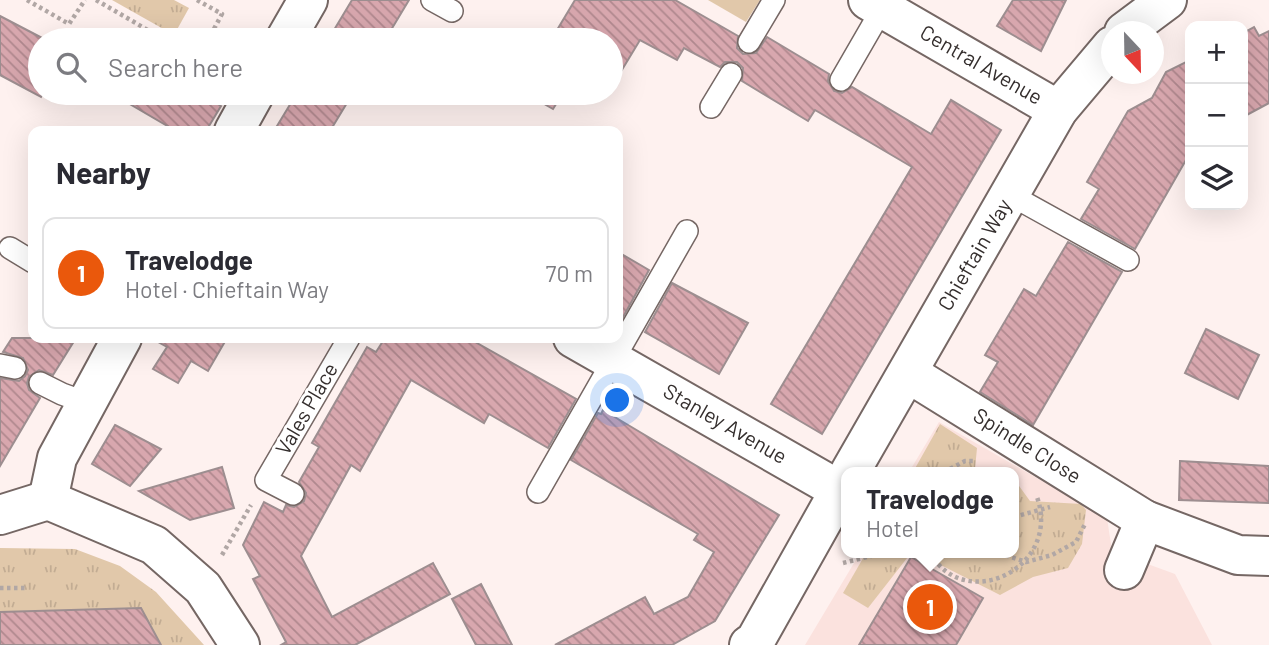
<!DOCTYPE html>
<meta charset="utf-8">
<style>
body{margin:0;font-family:Barlow,sans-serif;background:#f2f2f3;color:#2b2b33}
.controls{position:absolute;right:21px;top:21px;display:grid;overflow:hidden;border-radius:14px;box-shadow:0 7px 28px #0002}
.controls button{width:63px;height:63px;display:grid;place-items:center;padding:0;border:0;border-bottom:2px solid #e1e1e2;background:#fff;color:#2b2b33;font:35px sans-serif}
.compass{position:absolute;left:1101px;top:21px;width:63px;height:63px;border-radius:50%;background:#fff;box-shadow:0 7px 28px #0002;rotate:158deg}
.you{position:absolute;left:618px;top:401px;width:24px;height:24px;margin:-18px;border:5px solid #fff;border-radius:50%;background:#1a73e8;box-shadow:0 0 0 10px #1a73e833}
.badge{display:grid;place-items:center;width:46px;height:46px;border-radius:50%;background:#ea580c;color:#fff;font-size:23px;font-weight:700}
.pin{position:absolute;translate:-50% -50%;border:4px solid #fff;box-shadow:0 2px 7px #0006}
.popup{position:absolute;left:841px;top:467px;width:178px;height:91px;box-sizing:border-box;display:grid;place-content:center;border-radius:14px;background:#fff;filter:drop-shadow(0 2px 5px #0005);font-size:23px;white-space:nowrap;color:#7c7c81}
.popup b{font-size:26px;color:#2b2b33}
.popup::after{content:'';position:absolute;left:50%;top:100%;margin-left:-14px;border:14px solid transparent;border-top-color:#fff}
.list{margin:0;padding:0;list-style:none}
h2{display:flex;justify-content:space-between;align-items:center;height:91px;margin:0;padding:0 28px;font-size:30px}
h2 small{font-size:23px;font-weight:400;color:#7c7c81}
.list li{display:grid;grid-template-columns:46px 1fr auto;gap:21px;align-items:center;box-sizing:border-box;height:112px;margin:0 14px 14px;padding:0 14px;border:2px solid #e1e1e2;border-radius:14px}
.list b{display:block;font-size:26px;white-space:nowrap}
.list p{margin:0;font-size:23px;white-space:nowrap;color:#7c7c81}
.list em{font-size:23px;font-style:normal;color:#7c7c81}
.icon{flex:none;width:38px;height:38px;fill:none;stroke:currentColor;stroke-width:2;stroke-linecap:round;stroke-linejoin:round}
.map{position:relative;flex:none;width:1269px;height:645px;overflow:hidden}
.search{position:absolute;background:#fff;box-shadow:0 7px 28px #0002;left:28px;top:28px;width:595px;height:77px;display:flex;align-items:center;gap:18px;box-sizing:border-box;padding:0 24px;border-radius:38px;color:#7c7c81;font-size:26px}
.panel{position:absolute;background:#fff;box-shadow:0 7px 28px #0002;left:28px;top:126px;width:595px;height:217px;border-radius:14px}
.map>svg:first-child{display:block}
.built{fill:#fbe2de}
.grass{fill:url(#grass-tufts)}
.park{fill:#e1c8aa}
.building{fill:url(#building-back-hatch);stroke:#9d8e90;stroke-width:2}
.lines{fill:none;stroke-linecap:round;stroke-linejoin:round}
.service-casing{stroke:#756764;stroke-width:24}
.minor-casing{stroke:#756764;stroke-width:42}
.path{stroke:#b1a7a5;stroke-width:4.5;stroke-dasharray:3.5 3.5;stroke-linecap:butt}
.service{stroke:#fff;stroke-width:21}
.minor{stroke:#fff;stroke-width:38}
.labels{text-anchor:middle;stroke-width:6;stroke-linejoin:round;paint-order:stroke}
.street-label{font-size:21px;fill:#342e2d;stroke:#fff}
</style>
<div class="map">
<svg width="1269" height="645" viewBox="0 0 1269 645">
<defs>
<pattern id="grass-tufts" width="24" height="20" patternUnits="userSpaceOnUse" patternTransform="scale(1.75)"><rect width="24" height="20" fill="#e1c8aa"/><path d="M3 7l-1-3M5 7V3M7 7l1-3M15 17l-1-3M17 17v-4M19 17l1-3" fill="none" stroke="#c2ac93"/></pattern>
<pattern id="building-back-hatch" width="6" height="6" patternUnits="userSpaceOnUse" patternTransform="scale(1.75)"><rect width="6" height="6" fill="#d8a7ae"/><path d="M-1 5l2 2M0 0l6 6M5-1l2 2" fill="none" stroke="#b0888e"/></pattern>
</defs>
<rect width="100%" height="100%" fill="#fef1ef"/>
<polygon class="built" points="939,422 1107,518 1112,551 1175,574 1212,645 805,645 860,553 1014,553 1014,472 909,472"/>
<g class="grass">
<polygon points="112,0 174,0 189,8 174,35"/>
<polygon points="940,424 977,448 975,469 999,470 1003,472 913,472"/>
<polygon points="1014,479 1030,501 1081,504 1086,510 1082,544 1068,568 1033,577 1000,595 917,553 1014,553"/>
<polygon points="0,548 75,549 120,566 156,592 204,645 161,645 140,608 0,612"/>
<polygon points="866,553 911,553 868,608 843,593"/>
</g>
<polygon class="park" points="708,0 760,0 746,22"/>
<g class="building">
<polygon points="352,0 409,0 385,40 328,40"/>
<polygon points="575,0 675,0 738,36 737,48 743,54 756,53 767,37 829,74 828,81 834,91 842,93 852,87 931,134 951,100 1001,130 822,434 771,404 912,167 815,110 808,121 742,81 743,68 737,62 725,62 720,67 684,48 677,60 640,40 611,88 611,40 551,40"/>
<polygon points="1013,0 1066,0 1041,51 997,26"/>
<polygon points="0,16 46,40 40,40 40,93 43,93 41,97 0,75"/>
<polygon points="1254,27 1259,36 1269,31 1269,103 1243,117 1243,33"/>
<polygon points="1190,60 1190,153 1135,249 1081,219 1099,189 1087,182 1128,111 1152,98 1166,72"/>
<polygon points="111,93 199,93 221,106 206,131 176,131"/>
<polygon points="297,93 353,93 330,131 274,131"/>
<polygon points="525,93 563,93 553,109"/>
<polygon points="1068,242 1122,272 1033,425 980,392 998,362 985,355 1024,289 1036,296"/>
<polygon points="618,252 649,270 622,319 618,316"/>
<polygon points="672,283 748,323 719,374 645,332"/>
<polygon points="1206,329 1259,355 1238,399 1185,373"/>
<polygon points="12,338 76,338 53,375 39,370 29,377 27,383 29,390 40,398 0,466 0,378 19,381 25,376 28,370 23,358 3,352"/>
<polygon points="151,338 227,338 208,371 191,361 178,383 153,369 167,347"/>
<polygon points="385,338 468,338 576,399 548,448 489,414 484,423 411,380 360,471 351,465 301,556 332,617 433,563 450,594 355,645 281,645 286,642 253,579 260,576 243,545 264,502 283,512 286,505 294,507 304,501 306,493 299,482 319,447 312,443 367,347 376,352"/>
<polygon points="603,410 779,515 715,621 672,645 555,645 645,597 654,614 688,597 714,552 694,540 698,534 571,460 598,413 601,414"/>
<polygon points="115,425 161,449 130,486 92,464"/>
<polygon points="1180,461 1269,466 1269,503 1179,500"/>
<polygon points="222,467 234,508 190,520 139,491"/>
<polygon points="911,557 983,598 956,645 859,645"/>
<polygon points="481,584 512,645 476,645 452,599"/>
<polygon points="141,608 161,645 0,645 0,612"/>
</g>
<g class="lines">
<g class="service-casing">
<g id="service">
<polyline points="432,0 452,11"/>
<polyline points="749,42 774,0"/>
<polyline points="841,80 882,9"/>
<polyline points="711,107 731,74"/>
<polyline points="1009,194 1128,260"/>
<polyline points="10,248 33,262"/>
<polyline points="0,365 15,368"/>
<polyline points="40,383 62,394 87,403"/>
<polyline points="538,492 687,231"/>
<polyline points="293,494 266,480 349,338"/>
</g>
</g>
<g class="minor-casing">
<g id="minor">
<polyline points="868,0 1058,110"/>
<polyline points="1124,32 1167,0"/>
<polyline points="285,40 308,0"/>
<polyline points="234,131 255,93"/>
<polyline points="573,338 839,490"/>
<polyline points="908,373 1145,520 1124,570"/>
<polyline points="850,472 1058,110 1112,46"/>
<polyline points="48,500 57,458 122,338"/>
<polyline points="0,515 48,500 154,545 203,588 240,645"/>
<polyline points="1145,520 1238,555 1269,556"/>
<polyline points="749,645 755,641 846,479"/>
</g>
</g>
<g class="path">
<polyline points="27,0 69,24 85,0"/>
<polyline points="96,0 165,40"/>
<polyline points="197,0 222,14 208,40"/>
<polyline points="944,472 965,461 974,461"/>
<polyline points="1014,517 1050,507"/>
<path d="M 930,553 C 966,615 1062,567 1037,497"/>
<polyline points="999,553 1026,562 1052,555 1076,542 1085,524"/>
<polyline points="222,555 251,505"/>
<polyline points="843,563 883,553"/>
<polyline points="0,588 27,588"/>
</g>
<use href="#service" class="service"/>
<use href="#minor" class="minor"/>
</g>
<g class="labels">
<g class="street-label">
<text transform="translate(981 65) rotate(30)" y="7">Central Avenue</text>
<text transform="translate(975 255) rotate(-60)" y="7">Chieftain Way</text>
<text transform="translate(307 409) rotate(-60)" y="7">Vales Place</text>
<text transform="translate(725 424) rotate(30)" y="7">Stanley Avenue</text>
<text transform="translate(1027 446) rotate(32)" y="7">Spindle Close</text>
</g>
</g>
</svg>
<div class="controls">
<button>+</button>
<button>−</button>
<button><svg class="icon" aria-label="layers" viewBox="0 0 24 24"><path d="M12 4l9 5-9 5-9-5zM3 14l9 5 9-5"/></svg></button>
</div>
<svg class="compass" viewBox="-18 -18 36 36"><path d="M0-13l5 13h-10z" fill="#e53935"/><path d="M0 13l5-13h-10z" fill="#7c7c81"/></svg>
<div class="you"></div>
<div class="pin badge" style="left:930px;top:607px">1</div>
<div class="popup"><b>Travelodge</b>Hotel</div>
<div class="search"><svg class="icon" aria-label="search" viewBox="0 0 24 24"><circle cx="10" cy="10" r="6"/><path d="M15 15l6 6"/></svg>Search here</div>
<section class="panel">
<h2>Nearby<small></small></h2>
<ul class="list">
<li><span class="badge">1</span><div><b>Travelodge</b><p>Hotel · Chieftain Way</p></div><em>70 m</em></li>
</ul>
</section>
</div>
